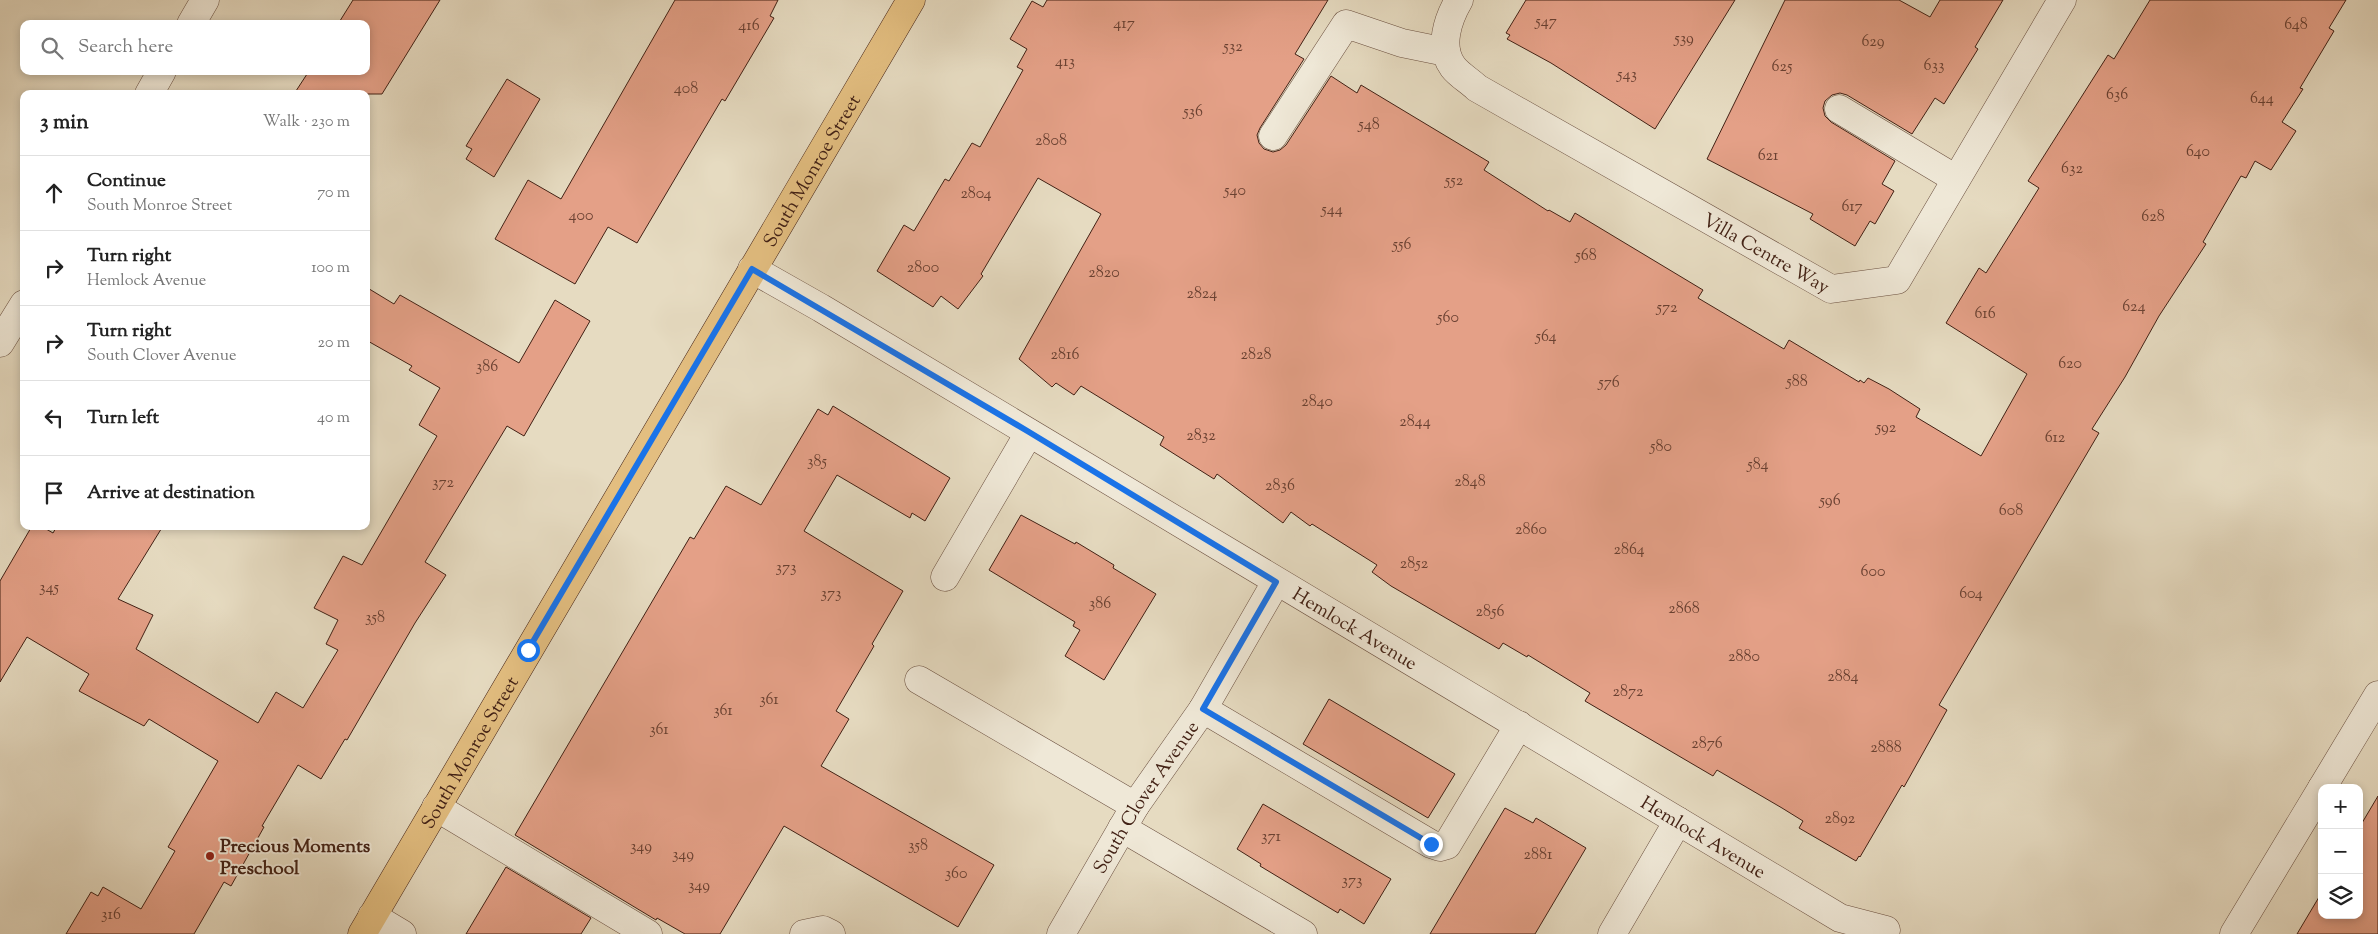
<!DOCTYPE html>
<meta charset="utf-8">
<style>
body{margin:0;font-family:"Sorts Mill Goudy",serif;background:#f2f2f2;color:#222}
.controls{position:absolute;right:15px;bottom:15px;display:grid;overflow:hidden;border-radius:10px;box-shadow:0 2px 8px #0003}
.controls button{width:45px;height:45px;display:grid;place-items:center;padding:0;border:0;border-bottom:1px solid #e0e0e0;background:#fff;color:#222;font:25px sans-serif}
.stop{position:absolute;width:15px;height:15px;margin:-11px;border:4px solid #1a73e8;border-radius:50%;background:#fff}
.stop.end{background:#1a73e8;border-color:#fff;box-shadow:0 1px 5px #0008}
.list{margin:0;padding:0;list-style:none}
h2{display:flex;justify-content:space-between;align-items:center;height:65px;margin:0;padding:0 20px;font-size:21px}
h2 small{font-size:16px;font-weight:400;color:#767676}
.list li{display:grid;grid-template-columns:32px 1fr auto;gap:15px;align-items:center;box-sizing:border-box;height:75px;padding:0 20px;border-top:1px solid #e0e0e0}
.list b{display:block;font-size:19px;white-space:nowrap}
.list p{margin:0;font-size:16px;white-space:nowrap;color:#767676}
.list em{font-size:16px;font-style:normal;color:#767676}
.icon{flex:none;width:28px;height:28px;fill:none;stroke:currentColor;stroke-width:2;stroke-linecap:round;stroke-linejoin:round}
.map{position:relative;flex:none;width:2378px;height:934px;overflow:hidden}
.search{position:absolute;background:#fff;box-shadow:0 2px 8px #0003;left:20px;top:20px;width:350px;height:55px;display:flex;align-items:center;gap:12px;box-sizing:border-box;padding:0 18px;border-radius:10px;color:#767676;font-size:19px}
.panel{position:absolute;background:#fff;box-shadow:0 2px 8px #0003;left:20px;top:90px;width:350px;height:440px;border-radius:10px}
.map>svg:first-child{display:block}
.building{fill:#e4a087;stroke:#422115}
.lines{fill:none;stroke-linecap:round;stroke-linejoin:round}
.minor-casing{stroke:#6b5040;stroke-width:29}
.major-casing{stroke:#422115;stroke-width:29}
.minor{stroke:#efe8d7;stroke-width:28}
.major{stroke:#e3be80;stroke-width:28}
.route{stroke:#1a73e8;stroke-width:6}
.poi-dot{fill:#8f2418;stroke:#efe8d7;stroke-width:2}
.labels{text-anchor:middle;stroke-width:4;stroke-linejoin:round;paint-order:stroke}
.number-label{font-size:16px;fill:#6a4132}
.street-label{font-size:19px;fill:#422115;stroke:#efe8d7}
.poi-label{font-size:19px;font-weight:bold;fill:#422115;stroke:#efe8d7;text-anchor:start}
</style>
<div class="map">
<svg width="2378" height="934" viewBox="0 0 2378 934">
<rect width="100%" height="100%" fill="#e6dbc1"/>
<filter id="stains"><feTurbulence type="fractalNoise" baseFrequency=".004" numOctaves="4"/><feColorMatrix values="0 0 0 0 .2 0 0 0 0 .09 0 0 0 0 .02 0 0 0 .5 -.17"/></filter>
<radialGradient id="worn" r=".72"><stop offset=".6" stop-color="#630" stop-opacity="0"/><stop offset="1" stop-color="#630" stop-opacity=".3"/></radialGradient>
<g class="building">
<polygon points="353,0 440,0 382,94 294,94 309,71 366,71 366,24 338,24"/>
<polygon points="675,0 778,0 770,16 774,18 725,101 722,99 637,243 608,227 575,284 495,239 528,180 561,199"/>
<polygon points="1047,0 1328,0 1295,54 1304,59 1260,128 1257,135 1259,143 1264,149 1273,152 1280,150 1286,145 1331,76 1357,93 1361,85 1489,162 1484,170 1548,211 1549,210 1570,222 1575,213 1703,290 1698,298 1784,349 1789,340 1859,382 1860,380 1864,383 1868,378 1889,389 1920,409 1916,417 1981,456 2027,374 1946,323 1979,268 1986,273 2039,188 2028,181 2108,55 2114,59 2150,0 2346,0 2329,28 2334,31 2300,88 2303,89 2282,122 2296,131 2271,170 2255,161 2246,178 2241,176 2203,242 2206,244 2159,316 2125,377 2092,429 2099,433 1939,705 1947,710 1904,787 1902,785 1860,857 1859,856 1856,861 1799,828 1803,821 1782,808 1717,770 1713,776 1585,701 1590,693 1528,655 1527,657 1503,643 1499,649 1391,586 1372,572 1377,565 1312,524 1310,526 1291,512 1283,523 1217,474 1214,479 1160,445 1164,437 1081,386 1074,395 1056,383 1052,387 1019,359 1101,214 1038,178 981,274 983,276 958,309 941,296 933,307 877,271 904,225 914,231 945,179 949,181 972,143 980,147 1023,70 1017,67 1027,49 1010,39 1032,1 1043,7"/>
<polygon points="1526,0 1735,0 1655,129 1551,63 1507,39 1510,35 1506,33"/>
<polygon points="1785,0 1899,0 1930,17 1940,0 2003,0 1975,47 1978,49 1944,104 1935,98 1912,134 1847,95 1840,93 1832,95 1825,101 1823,108 1825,116 1831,122 1895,161 1882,184 1894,191 1875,224 1870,221 1855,246 1810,219 1813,214 1707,159"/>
<polygon points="507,79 540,99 494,177 466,159 472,149 466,146"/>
<polygon points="366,287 394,304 400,295 519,363 555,300 590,321 524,436 507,426 425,562 446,575 415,623 347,740 345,739 321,779 298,765 262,826 264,827 231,886 224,882 194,934 66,934 91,892 98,896 103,887 141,909 175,851 168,847 218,761 149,719 144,726 79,691 89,674 27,637 0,682 0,581 32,526 41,526 53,533 57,526 163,526 118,599 153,615 136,649 258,723 276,692 303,708 338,650 326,644 338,620 314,608 343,556 362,565 437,436 419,425 440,388 409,370 412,366 366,340"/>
<polygon points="833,406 950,478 925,521 912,513 910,518 837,475 804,531 903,591 872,644 874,646 836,711 849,719 821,766 994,865 958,927 784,826 720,934 685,934 657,918 656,920 515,835 690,537 694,539 726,486 761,505 818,409 828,415"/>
<polygon points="1021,515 1075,544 1076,542 1114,565 1113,568 1156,594 1104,680 1065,656 1080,630 1073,626 1075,622 989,570"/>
<polygon points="1329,699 1455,774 1428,818 1303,744"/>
<polygon points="2378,796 2378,934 2297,934 2322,892 2322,915 2359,915 2359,828"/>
<polygon points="1263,804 1391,879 1364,924 1340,909 1338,913 1260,866 1261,864 1237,849"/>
<polygon points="1505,808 1533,823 1536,818 1586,848 1535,934 1430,934"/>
<polygon points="506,867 591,918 581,934 466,934"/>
</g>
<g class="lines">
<g class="minor-casing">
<g id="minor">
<path id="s1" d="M 1459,0 C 1448,19 1438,47 1453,67 C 1459,75 1470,81 1477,88 L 1831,289 L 1897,280 L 2062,0"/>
<polyline points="191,24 205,0"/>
<polyline points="149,94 162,71"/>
<polyline points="1839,109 1956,179"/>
<polyline points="1273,136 1346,24 1402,43 1446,52"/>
<path id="s2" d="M 752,269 L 821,308 L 1840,918 L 1886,930"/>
<polyline points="0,343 24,304"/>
<polyline points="945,577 1029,433"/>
<polyline points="919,680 1135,806"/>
<polyline points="1203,709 1431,844 1440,847 1447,845 1519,725"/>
<polyline points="2322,788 2378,695"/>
<polyline points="436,807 648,934"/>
<polyline points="1122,828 1303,934"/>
<polyline points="372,916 402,934"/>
<polyline points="804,934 823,930 831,934"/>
<path id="s3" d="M 1061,934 L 1135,806 L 1203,709 L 1276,582"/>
<polyline points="1612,934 1678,821"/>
<polyline points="2234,934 2322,788"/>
</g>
</g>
<g class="major-casing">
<g id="major">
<path id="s4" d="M 362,934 L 911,0"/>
</g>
</g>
<use href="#minor" class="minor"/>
<use href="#major" class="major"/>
</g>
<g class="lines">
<polyline class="route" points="528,650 752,269 1029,432 1276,582 1203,709 1431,844"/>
</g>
<circle class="poi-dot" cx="210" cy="856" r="5"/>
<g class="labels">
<g class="number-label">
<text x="1546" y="26">547</text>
<text x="1124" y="28">417</text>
<text x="2296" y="29">648</text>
<text x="749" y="30">416</text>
<text x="1684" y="43">539</text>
<text x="1873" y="46">629</text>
<text x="1233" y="51">532</text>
<text x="1065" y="66">413</text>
<text x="1934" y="70">633</text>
<text x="1782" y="71">625</text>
<text x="1627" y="79">543</text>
<text x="686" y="93">408</text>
<text x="2117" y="99">636</text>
<text x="2262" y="103">644</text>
<text x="1193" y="116">536</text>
<text x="1369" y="129">548</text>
<text x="1051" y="145">2808</text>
<text x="2198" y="156">640</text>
<text x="1768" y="160">621</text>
<text x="2072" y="173">632</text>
<text x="1454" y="185">552</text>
<text x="1235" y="195">540</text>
<text x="976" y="198">2804</text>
<text x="1852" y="211">617</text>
<text x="1332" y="214">544</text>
<text x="581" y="220">400</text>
<text x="2153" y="221">628</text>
<text x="1402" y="249">556</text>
<text x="1586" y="260">568</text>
<text x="923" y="272">2800</text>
<text x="1104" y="277">2820</text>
<text x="1202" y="298">2824</text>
<text x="2134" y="311">624</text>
<text x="1667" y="312">572</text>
<text x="1985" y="318">616</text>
<text x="1448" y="322">560</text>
<text x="1546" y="341">564</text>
<text x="1065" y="359">2816</text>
<text x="1256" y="359">2828</text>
<text x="2070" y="368">620</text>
<text x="487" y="371">386</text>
<text x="1797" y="386">588</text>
<text x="1609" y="387">576</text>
<text x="1317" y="406">2840</text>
<text x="1415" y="426">2844</text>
<text x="1886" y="432">592</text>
<text x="1201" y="440">2832</text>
<text x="2055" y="442">612</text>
<text x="1661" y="451">580</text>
<text x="817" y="466">385</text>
<text x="1758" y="469">584</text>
<text x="1470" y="486">2848</text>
<text x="443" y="487">372</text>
<text x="1280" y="490">2836</text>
<text x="1830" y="505">596</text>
<text x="2011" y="515">608</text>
<text x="1531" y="534">2860</text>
<text x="1629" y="554">2864</text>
<text x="1414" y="568">2852</text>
<text x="786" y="572">373</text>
<text x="1873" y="576">600</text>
<text x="49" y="592">345</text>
<text x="831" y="598">373</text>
<text x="1971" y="598">604</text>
<text x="1100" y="608">386</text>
<text x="1684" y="613">2868</text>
<text x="1490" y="616">2856</text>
<text x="375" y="622">358</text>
<text x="1744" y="661">2880</text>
<text x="1843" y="681">2884</text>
<text x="1628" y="696">2872</text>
<text x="769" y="704">361</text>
<text x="723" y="715">361</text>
<text x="659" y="734">361</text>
<text x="1707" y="748">2876</text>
<text x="1886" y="752">2888</text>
<text x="1840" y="823">2892</text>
<text x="1271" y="841">371</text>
<text x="918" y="850">358</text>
<text x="641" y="851">349</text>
<text x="683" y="859">349</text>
<text x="1538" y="859">2881</text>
<text x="956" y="878">360</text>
<text x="1352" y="885">373</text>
<text x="699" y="890">349</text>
<text x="111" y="919">316</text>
</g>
<g class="street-label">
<text dy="7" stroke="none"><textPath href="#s4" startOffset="886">South Monroe Street</textPath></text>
<text dy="7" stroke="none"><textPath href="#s1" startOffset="436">Villa Centre Way</textPath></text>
<text dy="7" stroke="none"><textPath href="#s2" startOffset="702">Hemlock Avenue</textPath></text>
<text dy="7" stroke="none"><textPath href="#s4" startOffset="211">South Monroe Street</textPath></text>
<text dy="7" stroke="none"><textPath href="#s3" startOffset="161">South Clover Avenue</textPath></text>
<text dy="7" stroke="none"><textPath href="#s2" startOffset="1108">Hemlock Avenue</textPath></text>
</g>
<g class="poi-label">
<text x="220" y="852">Precious Moments<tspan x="220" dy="22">Preschool</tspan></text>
</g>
</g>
<rect width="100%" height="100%" filter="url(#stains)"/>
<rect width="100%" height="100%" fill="url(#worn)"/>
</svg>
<div class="controls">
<button>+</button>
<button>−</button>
<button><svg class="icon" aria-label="layers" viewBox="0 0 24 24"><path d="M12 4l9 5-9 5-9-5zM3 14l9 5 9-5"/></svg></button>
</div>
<div class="stop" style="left:528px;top:650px"></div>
<div class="stop end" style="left:1431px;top:844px"></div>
<div class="search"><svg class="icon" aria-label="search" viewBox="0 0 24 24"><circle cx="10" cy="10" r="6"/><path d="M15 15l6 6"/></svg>Search here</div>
<section class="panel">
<h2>3 min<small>Walk · 230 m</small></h2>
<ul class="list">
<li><svg class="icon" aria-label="ahead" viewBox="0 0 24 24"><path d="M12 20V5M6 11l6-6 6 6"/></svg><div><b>Continue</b><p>South Monroe Street</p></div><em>70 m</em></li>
<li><svg class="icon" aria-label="right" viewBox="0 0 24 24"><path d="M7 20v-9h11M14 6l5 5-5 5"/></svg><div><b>Turn right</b><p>Hemlock Avenue</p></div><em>100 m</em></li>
<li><svg class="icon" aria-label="right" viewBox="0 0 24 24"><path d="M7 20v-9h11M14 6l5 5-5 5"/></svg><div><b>Turn right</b><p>South Clover Avenue</p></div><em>20 m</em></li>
<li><svg class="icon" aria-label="left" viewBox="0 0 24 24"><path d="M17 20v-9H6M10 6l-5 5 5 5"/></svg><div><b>Turn left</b></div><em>40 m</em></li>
<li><svg class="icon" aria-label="arrive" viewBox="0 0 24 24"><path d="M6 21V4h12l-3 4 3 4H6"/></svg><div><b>Arrive at destination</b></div></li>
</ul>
</section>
</div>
